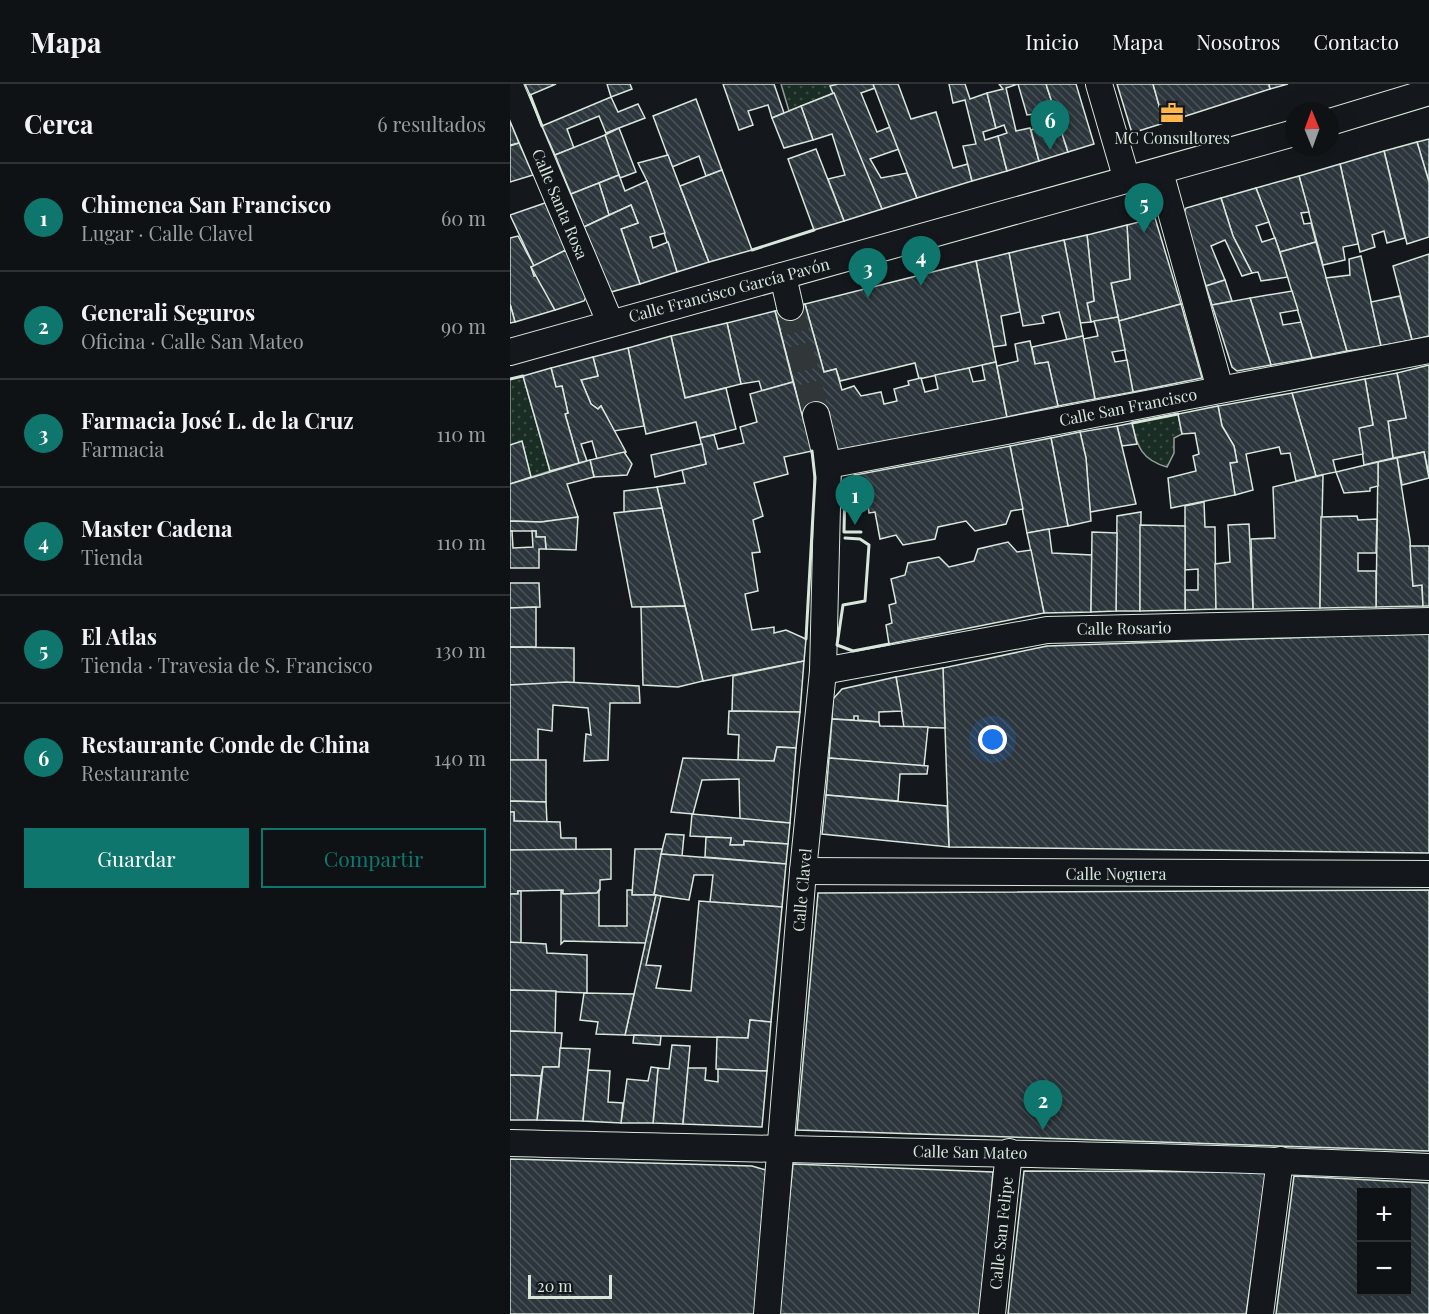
<!DOCTYPE html>
<html lang="es">
<meta charset="utf-8">
<style>
body{margin:0;font-family:"Playfair Display",serif;background:#181b1e;color:#f1f3f6}
.controls{position:absolute;right:18px;bottom:18px;display:grid;overflow:hidden;border-radius:0px;box-shadow:0 6px 24px #0002}
.controls button{width:54px;height:54px;display:grid;place-items:center;padding:0;border:0;border-bottom:2px solid #2f3234;background:#0f1215;color:#f1f3f6;font:30px sans-serif}
.compass{position:absolute;left:775px;top:18px;width:54px;height:54px;border-radius:50%;background:#0f1215;box-shadow:0 6px 24px #0002;rotate:359deg}
.scale{position:absolute;left:18px;bottom:15px;width:84px;box-sizing:border-box;padding-left:6px;border:3px solid #d8e6dc;border-top:0;font-size:16px;line-height:21px;white-space:nowrap;color:#d8e6dc;-webkit-text-stroke:4px #14181c;paint-order:stroke}
.you{position:absolute;left:483px;top:656px;width:21px;height:21px;margin:-15px;border:4px solid #fff;border-radius:50%;background:#1a73e8;box-shadow:0 0 0 9px #1a73e833}
.badge{display:grid;place-items:center;width:39px;height:39px;border-radius:50%;background:#0f766e;color:#fff;font-size:20px;font-weight:700}
.pin{position:absolute;translate:-50% -50px;filter:drop-shadow(0 2px 3px #0008)}
.pin::after{content:'';position:absolute;top:32px;width:21px;height:18px;background:inherit;clip-path:polygon(0 0,100% 0,50% 100%)}
.list{margin:0;padding:0;list-style:none}
h2{display:flex;justify-content:space-between;align-items:center;height:78px;margin:0;padding:0 24px;font-size:26px}
h2 small{font-size:20px;font-weight:400;color:#9b9ea0}
.list li{display:grid;grid-template-columns:39px 1fr auto;gap:18px;align-items:center;box-sizing:border-box;height:108px;padding:0 24px;border-top:2px solid #2f3234}
.list b{display:block;font-size:22px;white-space:nowrap}
.list p{margin:0;font-size:20px;white-space:nowrap;color:#9b9ea0}
.list em{font-size:20px;font-style:normal;color:#9b9ea0}
.actions{display:flex;gap:12px;padding:18px 24px}
.actions a{flex:1;padding:14px 0;border:2px solid #0f766e;border-radius:0px;text-align:center;font-size:21px;color:#0f766e}
.actions .main{background:#0f766e;color:#fff}
.map{position:relative;flex:none;width:919px;height:1230px;overflow:hidden}
header{display:flex;align-items:center;gap:36px;box-sizing:border-box;height:84px;padding:0 30px;background:#0f1215;border-bottom:2px solid #2f3234}
header strong{font-size:28px}
nav{display:flex;gap:33px;margin-inline-start:auto;font-size:21px}
main{display:flex}
aside{flex:1;background:#0f1215}
.map>svg:first-child{display:block}
.grass{fill:url(#grass-dots);stroke:#939e99;stroke-width:1.5}
.building{fill:url(#building-back-hatch);stroke:#d8e6dc;stroke-width:1.5;fill-rule:evenodd}
.lines{fill:none;stroke-linecap:round;stroke-linejoin:round}
.street-tunnel{stroke:#313739;stroke-width:26;stroke-dasharray:26 13;stroke-linecap:butt}
.street-casing{stroke:#d8e6dc;stroke-width:28}
.street{stroke:#14181c;stroke-width:26}
.wall{stroke:#d8e6dc;stroke-width:3}
.labels{text-anchor:middle;stroke-width:4.5;stroke-linejoin:round;paint-order:stroke}
.poi-label{font-size:16px;fill:#d8e6dc;stroke:#14181c}
.street-label{font-size:16px;fill:#d8e6dc;stroke:#14181c}
</style>
<header>
<strong>Mapa</strong>
<nav><a>Inicio</a><a>Mapa</a><a>Nosotros</a><a>Contacto</a></nav>
</header>
<main>
<aside>
<h2>Cerca<small>6 resultados</small></h2>
<ul class="list">
<li><span class="badge">1</span><div><b>Chimenea San Francisco</b><p>Lugar · Calle Clavel</p></div><em>60 m</em></li>
<li><span class="badge">2</span><div><b>Generali Seguros</b><p>Oficina · Calle San Mateo</p></div><em>90 m</em></li>
<li><span class="badge">3</span><div><b>Farmacia José L. de la Cruz</b><p>Farmacia</p></div><em>110 m</em></li>
<li><span class="badge">4</span><div><b>Master Cadena</b><p>Tienda</p></div><em>110 m</em></li>
<li><span class="badge">5</span><div><b>El Atlas</b><p>Tienda · Travesia de S. Francisco</p></div><em>130 m</em></li>
<li><span class="badge">6</span><div><b>Restaurante Conde de China</b><p>Restaurante</p></div><em>140 m</em></li>
</ul>
<div class="actions"><a class="main">Guardar</a><a>Compartir</a></div>
</aside>
<div class="map">
<svg width="919" height="1230" viewBox="0 0 919 1230">
<defs>
<pattern id="grass-dots" width="8" height="8" patternUnits="userSpaceOnUse" patternTransform="scale(1.5)"><rect width="8" height="8" fill="#1a2d24"/><path d="M2 2h.1M6 6h.1" fill="none" stroke="#3b4b43" stroke-width="1.8" stroke-linecap="round"/></pattern>
<pattern id="building-back-hatch" width="6" height="6" patternUnits="userSpaceOnUse" patternTransform="scale(1.5)"><rect width="6" height="6" fill="#2c363c"/><path d="M-1 5l2 2M0 0l6 6M5-1l2 2" fill="none" stroke="#4a5358"/></pattern>
</defs>
<rect width="100%" height="100%" fill="#14181c"/>
<g class="grass">
<polygon points="271,0 328,0 324,9 279,27"/>
<polygon points="13,292 40,387 21,393 12,358 0,361 0,295"/>
<path d="M 668,330 L 672,350 L 664,354 L 664,369 L 657,383 C 632,376 627,363 622,339 Z"/>
</g>
<g class="building">
<polygon points="15,0 46,0 20,11"/>
<polygon points="97,0 120,0 122,5 101,13"/>
<polygon points="213,0 264,0 274,29 262,34 258,21 238,27 243,41 229,46"/>
<polygon points="328,0 363,0 365,4 351,9 367,48 380,43 389,65 360,75 371,94 397,89 407,114 372,125 320,2"/>
<polygon points="363,0 388,0 401,35 426,28 443,84 458,80 462,97 407,114"/>
<polygon points="439,0 455,0 460,15 477,9 486,44 473,48 475,56 488,52 497,87 462,97 453,62 466,60 455,16 443,19"/>
<polygon points="489,0 508,0 496,4 506,47 520,44 529,77 497,87 488,52 497,49 494,41 486,44 477,9 493,5"/>
<polygon points="536,0 558,68 529,77 521,46 528,43 524,30 517,31 508,0"/>
<polygon points="536,0 566,0 584,60 558,68"/>
<polygon points="607,0 643,0 654,39 622,49"/>
<polygon points="643,0 759,0 760,5 654,39"/>
<polygon points="759,0 778,0 760,5"/>
<polygon points="324,9 372,125 334,137 318,95 335,91 322,50 303,56 291,22"/>
<polygon points="101,13 108,28 128,20 135,34 96,49 89,32 57,45 64,64 45,71 32,42"/>
<polygon points="186,15 212,86 196,92 189,72 162,83 143,32"/>
<polygon points="291,22 303,56 274,64 262,34"/>
<polygon points="0,37 9,59 0,61"/>
<polygon points="109,44 126,88 110,94 95,51"/>
<polygon points="95,51 109,91 61,110 45,71"/>
<polygon points="919,55 919,98 907,58"/>
<polygon points="907,58 919,98 919,153 897,160 874,67"/>
<polygon points="9,59 23,91 0,98 0,62"/>
<polygon points="306,65 334,137 304,146 278,75"/>
<polygon points="874,67 895,154 877,159 874,147 862,151 865,163 850,168 830,80"/>
<polygon points="158,71 199,178 167,188 137,97 128,79"/>
<polygon points="830,80 848,160 833,163 835,176 813,181 789,92"/>
<polygon points="212,86 242,166 199,178 170,102"/>
<polygon points="109,91 115,107 137,97 155,149 140,153 143,164 158,158 167,188 130,200 111,145 128,139 121,121 99,131 89,99"/>
<polygon points="789,92 799,128 791,129 794,140 801,139 806,158 770,168 746,104"/>
<polygon points="89,99 99,131 74,143 61,110"/>
<polygon points="746,104 759,138 746,142 752,158 765,154 778,193 751,197 748,188 742,189 723,152 711,114"/>
<polygon points="711,114 723,152 742,189 732,192 715,156 701,162 715,196 696,202 673,131 676,124"/>
<polygon points="35,119 56,166 24,182 0,131"/>
<polygon points="121,121 128,139 111,145 130,200 101,208 74,143"/>
<polygon points="645,134 671,220 609,237 601,199 620,195 617,141"/>
<polygon points="617,141 620,195 601,199 608,233 581,238 577,219 584,217 577,151"/>
<polygon points="577,151 584,217 577,219 581,238 570,239 554,156"/>
<polygon points="8,152 24,182 21,183 24,192 28,191 45,226 5,238 0,220 0,154"/>
<polygon points="554,156 573,252 557,256 549,228 532,232 534,239 513,242 499,169"/>
<polygon points="806,158 837,267 802,274 770,168"/>
<polygon points="56,166 76,213 74,217 45,226 21,183"/>
<polygon points="499,169 510,228 491,232 496,261 483,263 466,177"/>
<polygon points="919,170 919,252 902,256 883,182"/>
<polygon points="851,172 871,262 837,267 816,194 840,191 839,175"/>
<polygon points="466,177 486,278 409,295 405,279 330,297 326,285 314,288 295,220"/>
<polygon points="715,196 722,217 702,221 696,202"/>
<polygon points="782,207 788,226 770,229 773,241 791,238 802,274 761,281 740,214"/>
<polygon points="890,212 902,256 871,262 861,218"/>
<polygon points="740,214 761,281 727,287 722,283 702,221"/>
<polygon points="0,220 5,238 0,239"/>
<polygon points="295,220 314,288 326,285 332,306 344,302 351,312 371,308 374,320 387,317 384,305 399,301 398,297 411,294 415,308 428,305 425,291 459,284 463,298 475,296 472,281 486,278 497,333 326,368 319,328 293,334 265,227"/>
<polygon points="671,220 692,294 623,308 609,237"/>
<polygon points="265,227 283,298 252,307 249,297 231,300 217,239"/>
<polygon points="608,233 615,266 602,268 605,278 617,276 623,308 585,315 573,255 588,252 584,237"/>
<polygon points="217,239 231,300 175,314 161,252"/>
<polygon points="161,252 175,314 216,304 226,345 190,354 186,338 136,350 118,264"/>
<polygon points="573,252 585,315 548,322 538,278 525,280 522,263"/>
<polygon points="520,257 525,280 538,278 548,322 497,333 487,282 508,277 505,260"/>
<polygon points="118,264 134,342 104,347 91,322 88,325 81,320 71,296 88,292 83,273"/>
<polygon points="83,273 88,292 71,296 81,320 88,325 91,322 116,368 87,375 82,357 71,360 77,377 69,379 55,330 58,329 52,302 46,303 41,284"/>
<polygon points="919,281 919,391 914,368 883,374 878,337 896,334 887,289"/>
<polygon points="41,284 46,303 52,302 58,329 55,330 69,379 40,387 13,292"/>
<polygon points="887,289 896,334 878,337 883,374 854,381 849,344 863,341 855,295"/>
<polygon points="855,295 863,341 849,344 853,370 823,376 826,388 806,392 782,309"/>
<polygon points="283,298 302,367 274,373 278,390 244,399 253,432 243,436 250,468 242,469 248,507 235,510 242,546 264,543 264,549 276,546 296,555 294,577 193,597 147,403 175,399 172,386 196,380 190,354 204,351 208,365 234,359 230,343 247,338 240,310"/>
<polygon points="782,309 806,392 786,397 780,369 771,370 769,363 736,370 743,406 725,411 720,379 727,378 724,362 712,342 708,322"/>
<polygon points="708,322 712,342 724,362 727,378 720,379 725,411 661,424 658,394 686,387 683,372 689,370 685,349 672,350 668,330"/>
<polygon points="622,339 627,360 612,362 607,342"/>
<polygon points="607,342 626,420 580,428 576,374 570,348"/>
<polygon points="570,348 576,374 581,437 558,442 541,354"/>
<polygon points="541,354 558,442 517,449 500,362"/>
<polygon points="12,357 21,393 0,400 0,361"/>
<polygon points="192,360 196,380 145,393 141,371"/>
<polygon points="500,362 513,425 501,427 496,440 465,447 456,437 428,443 425,455 393,461 386,451 370,455 365,428 359,429 357,412 349,412 345,391"/>
<polygon points="114,368 122,380 117,391 84,393 80,376"/>
<polygon points="914,368 919,394 892,401 887,374"/>
<polygon points="887,374 900,456 903,502 912,501 913,522 866,523 868,378"/>
<polygon points="80,376 84,393 57,400 68,433 31,438 0,437 0,400"/>
<polygon points="868,378 868,402 860,404 860,407 834,409 826,388"/>
<polygon points="813,391 810,524 743,525 741,455 765,454 763,403"/>
<polygon points="147,403 152,424 114,428 114,407"/>
<polygon points="694,418 695,443 705,443 706,525 675,526 675,506 688,506 688,485 675,486 675,422"/>
<polygon points="152,424 175,522 122,523 104,429"/>
<polygon points="631,428 630,527 606,527 607,432"/>
<polygon points="847,432 848,436 867,435 866,469 848,469 848,487 866,487 866,523 810,524 811,433"/>
<polygon points="68,433 66,466 36,465 35,453 26,453 26,447 0,447 0,437 31,438"/>
<polygon points="739,440 743,525 706,525 705,480 720,478 718,441"/>
<polygon points="630,441 675,442 675,526 630,527"/>
<polygon points="539,445 542,469 582,471 581,528 534,529 517,449"/>
<polygon points="0,447 2,447 3,464 23,463 22,447 26,447 26,453 35,453 36,465 29,465 29,484 0,484"/>
<polygon points="582,448 607,449 606,527 581,528"/>
<polygon points="498,458 507,468 521,466 534,529 379,560 376,541 382,539 379,521 386,519 381,495 395,491 398,479 429,473 439,483 464,477 468,465"/>
<polygon points="900,462 919,462 919,522 913,522 912,501 903,502"/>
<polygon points="0,499 29,499 30,523 0,524"/>
<polygon points="175,522 193,597 168,603 133,601 131,523"/>
<polygon points="26,523 26,563 0,563 0,524"/>
<polygon points="919,549 919,769 439,763 433,584 537,562"/>
<polygon points="0,563 64,564 64,599 0,601"/>
<polygon points="294,577 290,628 222,627 223,592"/>
<polygon points="433,584 435,644 394,643 386,593"/>
<polygon points="386,593 392,627 369,628 369,638 348,636 348,632 344,632 344,636 322,635 323,615 332,605"/>
<polygon points="56,598 129,602 130,619 100,619 98,676 74,677 76,650 81,651 78,624 43,621 42,647 28,645 28,676 0,676 0,601"/>
<polygon points="219,627 290,628 286,664 267,663 264,677 228,676 229,651 218,650"/>
<polygon points="322,635 369,638 370,642 418,643 414,682 319,674"/>
<polygon points="267,663 286,664 280,739 230,735 229,695 192,696 183,730 161,728 173,674 264,677"/>
<polygon points="319,674 418,682 417,690 390,690 388,717 316,711"/>
<polygon points="0,676 36,676 36,718 0,717"/>
<polygon points="316,711 437,722 439,763 312,750"/>
<polygon points="0,717 36,718 37,739 4,737 4,728 0,728"/>
<polygon points="0,728 4,728 4,737 50,738 51,754 66,754 66,766 0,766"/>
<polygon points="182,730 280,739 278,760 234,757 234,761 220,761 221,754 180,752"/>
<polygon points="156,750 174,751 172,772 151,770"/>
<polygon points="196,753 221,754 220,761 234,761 234,757 278,760 276,780 195,773"/>
<polygon points="101,765 101,795 90,796 90,806 87,809 53,810 53,806 8,807 8,810 0,810 0,766"/>
<polygon points="125,765 152,765 144,811 122,811"/>
<polygon points="151,770 276,780 272,823 200,818 203,791 184,791 179,816 144,811"/>
<polygon points="51,806 53,810 87,809 89,806 89,842 117,842 117,806 122,806 122,811 146,811 136,859 54,857 51,860"/>
<polygon points="919,806 919,1067 287,1046 308,809"/>
<polygon points="8,807 11,807 11,860 5,860 0,858 0,810 8,810"/>
<polygon points="146,811 151,812 136,881 151,882 146,904 181,907 189,817 272,823 261,938 240,936 238,954 115,951"/>
<polygon points="0,858 36,860 37,869 77,871 77,909 0,906"/>
<polygon points="0,906 46,907 45,949 0,947"/>
<polygon points="74,909 124,910 115,951 86,950 88,938 70,936"/>
<polygon points="240,936 261,938 257,987 206,985 207,953 238,954"/>
<polygon points="0,947 52,949 49,983 33,983 31,992 0,991"/>
<polygon points="124,951 151,952 150,961 123,959"/>
<polygon points="162,961 180,962 173,1040 143,1039 148,984 159,985"/>
<polygon points="50,964 80,965 73,1037 27,1036 33,983 49,983"/>
<polygon points="141,983 148,984 143,1039 111,1039 117,995 138,997"/>
<polygon points="178,984 196,984 195,996 208,998 208,985 257,987 252,1043 173,1040"/>
<polygon points="78,986 100,987 98,1018 113,1019 111,1039 73,1037"/>
<polygon points="0,991 31,992 27,1036 0,1036"/>
<polygon points="0,1075 242,1082 256,1086 258,1099 250,1230 0,1230"/>
<polygon points="283,1080 483,1088 471,1230 268,1230"/>
<polygon points="514,1087 757,1088 736,1230 498,1230"/>
<path d="M 784,1092 L 919,1099 L 919,1230 L 766,1230 ZM 852,1108 L 896,1108 L 896,1208 L 852,1208 Z"/>
</g>
<g class="lines">
<polyline class="street-tunnel" points="280,223 306,331"/>
<g class="street-casing">
<g id="street">
<polyline points="589,0 617,96"/>
<polyline points="0,2 100,238"/>
<polyline points="820,38 919,8"/>
<polyline points="650,88 710,305"/>
<polyline points="273,192 280,223"/>
<polyline points="0,268 784,49"/>
<polyline points="318,381 919,266"/>
<polyline points="313,587 537,546 919,537"/>
<polyline points="293,787 919,790"/>
<path d="M 0,1059 C 306,1067 613,1069 919,1083"/>
<polyline points="257,1230 293,787 313,587 318,381 306,331"/>
<polyline points="482,1230 499,1068"/>
<polyline points="750,1230 770,1076"/>
</g>
</g>
<use href="#street" class="street"/>
<g class="wall">
<polyline points="20,11 32,42"/>
<polyline points="242,166 304,146"/>
<polyline points="0,295 13,292"/>
<polyline points="622,339 668,330"/>
<polyline points="345,391 335,405 334,448 351,448"/>
<polyline points="335,454 350,455 359,461 355,517 333,521 327,561 343,567 379,560"/>
<polyline points="296,555 305,394 302,367"/>
</g>
</g>
<defs>
<g id="office-bare" transform="scale(1.8)"><path d="M-6-3h4V-5.5h4V-3h4V5H-6ZM-1-4.5V-3h2v-1.5ZM-6 0V1H6V0Z" fill="#ffb74d" stroke="#14181c" stroke-width="2.5" paint-order="stroke"/></g>
</defs>
<g fill-rule="evenodd">
<use href="#office-bare" x="662" y="29"/>
</g>
<g class="labels">
<g class="poi-label">
<text x="662" y="60">MC Consultores</text>
</g>
<g class="street-label">
<text transform="translate(50 120) rotate(67)" y="6">Calle Santa Rosa</text>
<text transform="translate(219 206) rotate(-15)" y="6">Calle Francisco García Pavón</text>
<text transform="translate(618 323) rotate(-11)" y="6">Calle San Francisco</text>
<text transform="translate(614 544) rotate(-1)" y="6">Calle Rosario</text>
<text x="606" y="796">Calle Noguera</text>
<text transform="translate(292 806) rotate(-85)" y="6">Calle Clavel</text>
<text transform="translate(460 1068) rotate(1)" y="6">Calle San Mateo</text>
<text transform="translate(491 1149) rotate(-84)" y="6">Calle San Felipe</text>
</g>
</g>
</svg>
<div class="controls">
<button>+</button>
<button>−</button>
</div>
<svg class="compass" viewBox="-18 -18 36 36"><path d="M0-13l5 13h-10z" fill="#e53935"/><path d="M0 13l5-13h-10z" fill="#9b9ea0"/></svg>
<div class="scale">20 m</div>
<div class="you"></div>
<div class="pin badge" style="left:345px;top:441px">1</div>
<div class="pin badge" style="left:533px;top:1046px">2</div>
<div class="pin badge" style="left:358px;top:214px">3</div>
<div class="pin badge" style="left:411px;top:202px">4</div>
<div class="pin badge" style="left:634px;top:149px">5</div>
<div class="pin badge" style="left:540px;top:66px">6</div>
</div>
</main>
